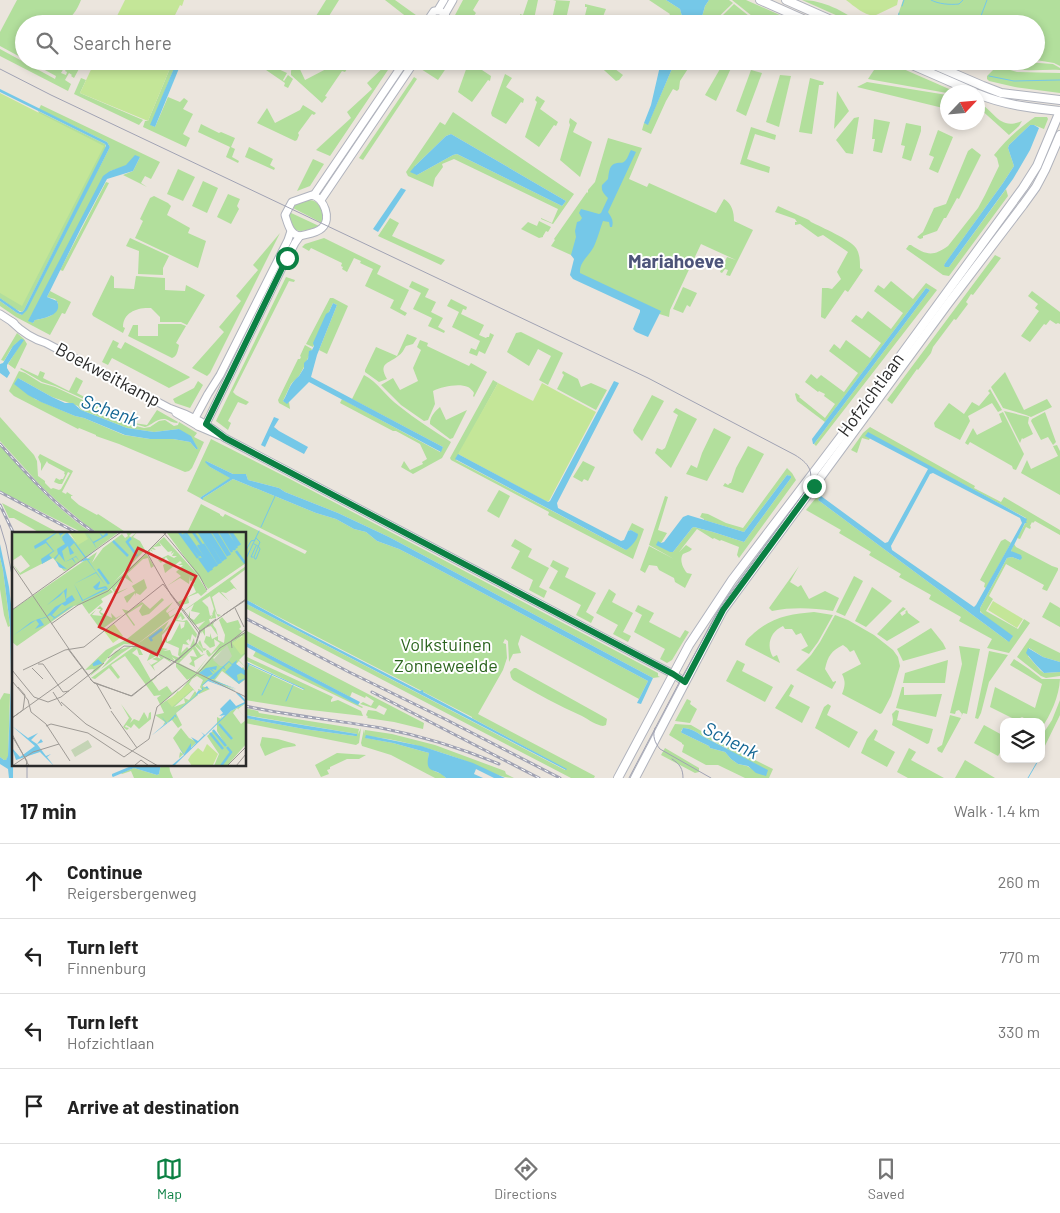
<!DOCTYPE html>
<meta charset="utf-8">
<style>
body{margin:0;font-family:Barlow,sans-serif;background:#f6f6f6;color:#222}
.controls{position:absolute;right:15px;bottom:15px;display:grid;overflow:hidden;border-radius:10px;box-shadow:0 2px 8px #0003}
.controls button{width:45px;height:45px;display:grid;place-items:center;padding:0;border:0;border-bottom:1px solid #e0e0e0;background:#fff;color:#222;font:25px sans-serif}
.compass{position:absolute;left:940px;top:85px;width:45px;height:45px;border-radius:50%;background:#fff;box-shadow:0 2px 8px #0003;rotate:64deg}
.stop{position:absolute;width:15px;height:15px;margin:-11px;border:4px solid #0b8043;border-radius:50%;background:#fff}
.stop.end{background:#0b8043;border-color:#fff;box-shadow:0 1px 5px #0008}
.list{margin:0;padding:0;list-style:none}
h2{display:flex;justify-content:space-between;align-items:center;height:65px;margin:0;padding:0 20px;font-size:21px}
h2 small{font-size:16px;font-weight:400;color:#767676}
.list li{display:grid;grid-template-columns:32px 1fr auto;gap:15px;align-items:center;box-sizing:border-box;height:75px;padding:0 20px;border-top:1px solid #e0e0e0}
.list b{display:block;font-size:19px;white-space:nowrap}
.list p{margin:0;font-size:16px;white-space:nowrap;color:#767676}
.list em{font-size:16px;font-style:normal;color:#767676}
.icon{flex:none;width:28px;height:28px;fill:none;stroke:currentColor;stroke-width:2;stroke-linecap:round;stroke-linejoin:round}
.map{position:relative;flex:none;width:1060px;height:778px;overflow:hidden}
.search{position:absolute;background:#fff;box-shadow:0 2px 8px #0003;left:15px;right:15px;top:15px;height:55px;display:flex;align-items:center;gap:12px;box-sizing:border-box;padding:0 18px;border-radius:28px;color:#767676;font-size:19px}
.sheet{height:365px;background:#fff}
nav{display:flex;justify-content:space-around;align-items:center;box-sizing:border-box;height:70px;border-top:1px solid #e0e0e0;background:#fff;font-size:14px;color:#767676}
nav a{display:grid;justify-items:center;gap:2px}
nav .on{color:#0b8043}
.map>svg:first-child{display:block}
.green{fill:#b2df9c;fill-rule:evenodd}
.pitch{fill:#c4e698}
.water{fill:#75c8e8;fill-rule:evenodd}
.lines{fill:none;stroke-linecap:round;stroke-linejoin:round}
.stream{stroke:#75c8e8;stroke-width:1}
.tertiary-casing{stroke:#b0b3bd;stroke-width:9}
.secondary-casing{stroke:#b0b3bd;stroke-width:10}
.tertiary{stroke:#fff;stroke-width:7}
.secondary{stroke:#fff;stroke-width:8}
.tram{stroke:#a0a2b3;stroke-width:1}
.rail-casing{stroke:#a0a2b3;stroke-width:3}
.rail{stroke:#fff;stroke-width:1;stroke-dasharray:4;stroke-linecap:butt}
.route{stroke:#0b8043;stroke-width:6}
.labels{text-anchor:middle;stroke-width:4;stroke-linejoin:round;paint-order:stroke}
.street-label{font-size:18px;fill:#2a2a2a;stroke:#fff}
.park-label{font-size:18px;fill:#2b641e;stroke:#fff}
.neighbourhood-label{font-size:19px;font-weight:bold;fill:#4d5479;stroke:#fff}
.water-label{font-size:19px;font-style:italic;fill:#146694;stroke:#fff}
.inset-river{fill:none;stroke:#75c8e8;stroke-width:2.5}
.inset-road{fill:none;stroke:#9e9a95;stroke-width:1}
.view{fill:#d62828;fill-opacity:0.15;stroke:#d62828;stroke-width:2.5}
.inset-edge{fill:none;stroke:#2a2a2a;stroke-width:2.5}
</style>
<div class="map">
<svg width="1060" height="778" viewBox="0 0 1060 778">
<rect width="100%" height="100%" fill="#ebe5dd"/>
<g class="green">
<path d="M 17,0 L 81,0 C 77,10 71,20 60,24 C 55,25 31,24 24,24 L 24,59 L 0,46 L 0,32 Z"/>
<polygon points="326,0 339,0 324,24 311,24"/>
<polygon points="385,0 395,0 420,18 421,23 421,24 406,24 405,23 408,18"/>
<polygon points="463,0 479,0 473,10 476,13 471,20 474,24 459,24 455,20 454,17"/>
<polygon points="528,0 538,0 533,24 515,24 520,19 520,14 523,15"/>
<polygon points="553,0 570,1 565,24 551,24 556,1"/>
<polygon points="649,0 666,0 680,9 684,24 664,24 670,14"/>
<polygon points="709,0 729,0 733,3 711,24 700,24 705,6"/>
<polygon points="732,0 746,0 800,24 762,24"/>
<path d="M 802,0 C 822,0 845,11 860,24 L 856,24 Z"/>
<polygon points="903,0 1060,0 1060,66 1054,63 1036,60 1036,24 895,24"/>
<polygon points="585,4 606,9 600,24 583,24 587,7 585,7"/>
<polygon points="734,4 759,24 722,24 717,21"/>
<polygon points="0,49 55,79 56,76 28,61 52,61 64,68 61,73 66,75 67,72 65,71 70,62 80,67 74,78 71,76 72,75 69,73 65,80 71,84 68,91 0,56"/>
<polygon points="173,61 177,61 151,125 155,127 168,97 180,102 184,98 188,101 183,109 193,114 183,134 190,138 186,147 143,127 145,121 148,121"/>
<polygon points="253,61 278,61 276,68 287,73 283,80 284,81 288,75 293,79 288,88 284,86 285,83"/>
<polygon points="295,61 297,61 297,63 305,80 330,67 333,61 335,61 347,69 345,72 342,71 325,96 327,97 322,103 291,75 291,71"/>
<polygon points="390,61 394,61 330,156 316,150 351,118 347,112 372,89 367,83"/>
<polygon points="424,61 451,61 438,80 421,69 421,66"/>
<polygon points="469,61 475,61 473,64 491,76 490,81 488,80 472,102 458,92"/>
<polygon points="594,61 621,61 615,69 623,75 619,80 616,81"/>
<polygon points="677,61 693,61 680,81 679,89 677,91 673,89 666,101 651,134 642,130 644,123 648,124 671,71"/>
<polygon points="880,61 885,61 956,92 947,93 868,79"/>
<path d="M 995,61 L 1007,61 L 1016,64 L 1022,62 L 1039,63 L 1053,64 L 1060,68 L 1060,70 C 1037,69 1016,74 995,61 Z"/>
<polygon points="724,62 732,66 716,101 705,95"/>
<polygon points="997,66 1017,72 1060,73 1060,93 1015,87 989,81 987,79 987,76"/>
<polygon points="751,70 762,73 746,116 736,111"/>
<polygon points="505,74 512,78 506,87 524,99 523,103 521,102 506,124 492,116 491,113"/>
<polygon points="780,75 791,76 779,127 766,122"/>
<polygon points="414,77 417,79 363,160 359,158"/>
<polygon points="81,78 86,80 80,93 143,120 139,125 74,94"/>
<polygon points="810,78 824,82 823,85 819,85 812,134 799,132"/>
<polygon points="867,82 947,95 947,109 857,87"/>
<polygon points="837,91 849,111 834,129"/>
<polygon points="537,96 545,101 540,109 558,122 556,126 554,125 539,147 525,137 537,102 535,100"/>
<path d="M 978,102 C 995,111 999,131 1022,121 L 1019,126 L 1009,135 L 978,107 Z"/>
<path d="M 41,105 L 160,162 L 151,179 L 145,176 L 141,183 L 147,187 L 123,175 L 133,171 L 140,157 L 124,167 L 110,171 L 29,320 L 33,323 L 35,320 C 46,318 58,316 58,303 L 55,299 L 47,297 L 50,291 L 71,302 L 65,314 L 62,313 L 50,335 L 16,317 L 0,306 L 0,301 L 17,313 L 22,315 L 110,147 L 107,142 L 39,109 Z"/>
<polygon points="303,105 316,113 314,115 312,114 298,133 299,135 297,140 295,141 257,123 267,108 275,123 300,110"/>
<polygon points="38,111 105,144 106,148 24,310 22,312 15,309 0,298 0,289 40,116"/>
<path d="M 453,112 L 574,194 L 553,224 L 541,219 L 541,218 L 552,223 L 558,209 L 454,159 L 442,164 L 443,167 L 435,178 L 433,187 L 408,176 L 406,172 L 440,122 L 445,125 ZM 451,134 L 566,201 L 562,206 L 457,154 L 453,155 L 417,175 L 415,166 L 446,136 Z"/>
<polygon points="859,117 853,154 846,153 836,140 854,118"/>
<path d="M 1035,117 L 1047,117 L 1048,119 L 1044,129 L 1034,125 L 1030,125 L 1009,145 L 1008,148 L 1014,166 L 1003,183 L 944,265 L 949,267 L 1006,189 L 1008,196 L 949,276 L 943,275 L 906,249 L 909,245 L 911,245 C 926,255 933,257 948,246 L 978,208 L 985,195 L 999,166 L 997,158 L 994,155 C 1006,140 1019,128 1035,117 Z"/>
<polygon points="570,118 577,123 573,132 592,142 580,177 560,160 570,125 569,122"/>
<polygon points="874,119 890,122 882,153 873,151 875,139 872,139"/>
<polygon points="906,123 921,126 921,131 911,161 902,158 905,146 901,145"/>
<polygon points="201,124 219,133 221,132 235,138 231,147 235,149 232,157 239,161 238,163 226,157 230,147 198,132"/>
<polygon points="751,127 776,135 775,140 755,134 747,159 770,167 769,173 740,164"/>
<polygon points="938,130 953,137 938,173 929,169 934,157 929,155"/>
<path d="M 608,138 L 642,148 L 629,179 L 647,187 L 649,183 L 716,213 L 724,199 C 732,204 734,212 734,221 L 753,230 L 730,276 L 726,275 L 728,270 L 725,269 L 722,273 L 720,272 L 727,257 L 736,260 L 701,244 L 670,310 L 669,317 L 653,312 L 575,276 L 578,260 L 571,255 L 551,246 L 555,240 L 554,239 L 587,192 L 588,193 L 588,190 L 595,182 Z"/>
<polygon points="249,147 273,159 270,165 275,168 274,170 245,157"/>
<polygon points="972,148 981,155 959,199 957,198 946,218 944,218 937,231 923,236 923,238 920,239 917,237 923,232 934,208 946,204 968,151"/>
<polygon points="313,159 324,164 310,186 297,191"/>
<polygon points="178,169 195,177 183,201 167,194"/>
<polygon points="203,181 218,188 207,213 192,206"/>
<polygon points="106,182 109,183 63,271 60,270"/>
<polygon points="228,194 240,199 237,206 239,209 231,224 217,217"/>
<polygon points="154,196 168,203 171,206 167,215 190,228 188,233 206,241 198,268 135,238 143,221 140,219 150,198"/>
<path d="M 309,200 C 320,200 324,213 322,223 L 291,207 L 293,205 Z"/>
<path d="M 778,206 L 809,220 L 811,222 C 821,227 851,240 856,248 C 860,254 860,262 860,268 L 863,270 L 848,292 L 845,290 L 825,319 L 821,317 L 822,288 L 828,288 L 832,289 L 841,279 L 837,272 L 848,252 L 823,235 L 818,237 L 800,224 L 795,225 L 795,222 L 797,222 L 795,219 L 775,212 Z"/>
<path d="M 289,212 L 319,226 C 301,233 291,236 289,212 Z"/>
<polygon points="390,218 399,223 392,236 445,260 441,265 378,236"/>
<polygon points="539,221 551,227 548,232 546,231 543,236 543,237 539,238 521,229 528,222 537,226"/>
<polygon points="280,233 210,373 207,376 192,368 224,332 219,327 241,301 236,296 258,270 253,265"/>
<polygon points="130,238 169,256 163,268 163,275 138,274 139,251 126,246"/>
<polygon points="324,238 381,266 377,274 409,290 400,309 407,313 405,316 390,308 394,300 365,286 373,269 360,263 361,261 354,258 347,272 342,269 343,267 341,266 342,263 311,248 309,251 302,247 305,244"/>
<polygon points="995,255 1001,258 973,295 971,294 966,302 968,304 956,320 954,319 933,347 931,353 918,370 917,369 892,404 887,400"/>
<path d="M 111,275 L 114,277 L 114,288 L 134,289 L 136,276 L 165,278 L 165,290 L 185,291 L 186,285 L 205,295 L 187,325 L 181,322 L 160,322 L 160,317 L 151,308 C 138,307 123,312 123,327 L 125,328 L 123,333 L 93,316 L 92,314 Z"/>
<polygon points="286,277 295,280 294,282 289,281 233,392 236,395 249,402 246,405 238,402 228,421 231,423 228,430 216,421"/>
<polygon points="412,281 429,289 425,297 436,302 431,312 443,318 438,327 445,331 444,333 428,326 432,318 413,309 421,293 409,287"/>
<polygon points="891,281 913,299 926,283 937,290 816,446 814,444 930,290 926,288 825,422 797,401 795,394 796,393 800,396 799,397 825,418 835,404 824,396 825,394 819,391 818,392 805,382 811,374 817,379 821,375 844,392 858,373 829,351 834,344 840,349 846,340 870,358 881,343 851,321 856,315 862,319 868,311 891,329 903,313 874,291 878,285 884,289"/>
<polygon points="683,287 697,293 690,307 687,305 683,313 673,309"/>
<polygon points="1032,291 1060,312 1060,324 1058,323 1056,324 1050,320 1046,325 1044,324 1030,342 1021,336 1039,311 1035,308 1038,304 1028,296"/>
<polygon points="330,298 333,298 348,306 327,354 319,350 337,305 333,303 313,347 306,344"/>
<polygon points="451,299 467,307 466,310 463,309 461,314 484,325 479,335 486,338 487,337 489,337 490,333 494,335 485,354 479,351 477,356 469,353 471,348 476,350 480,341 452,327 459,312 447,306"/>
<path d="M 158,324 L 181,324 L 186,326 L 176,343 L 179,345 C 178,350 177,357 172,358 L 128,336 L 133,325 L 138,325 L 138,336 L 158,336 Z"/>
<polygon points="521,332 563,353 548,385 539,380 551,356 538,349 529,366 507,352 516,333"/>
<path d="M 17,333 L 24,339 L 27,344 L 15,369 L 8,364 L 23,340 C 13,342 9,353 4,361 L 1,360 Z"/>
<path d="M 407,334 L 417,338 L 413,344 L 406,346 C 404,349 402,354 398,356 C 388,364 378,363 387,379 L 379,382 L 365,372 L 365,370 L 376,347 L 397,356 Z"/>
<polygon points="113,340 119,343 117,347 121,349 125,342 190,377 189,378 169,388 112,358 108,365 102,362"/>
<path d="M 420,340 L 428,343 L 427,346 L 469,366 L 471,363 L 487,372 L 474,397 L 473,396 L 474,393 C 473,391 470,388 468,387 C 458,383 442,387 433,391 L 435,404 L 428,420 L 424,421 L 401,405 L 381,385 L 393,378 L 400,390 L 418,381 L 413,368 L 421,350 L 417,347 Z"/>
<polygon points="305,345 312,349 304,367 299,376 291,384 283,401 287,403 289,402 290,409 279,403 278,400 298,359 300,359 301,357 300,356"/>
<path d="M 21,368 L 38,376 L 40,371 L 45,373 L 43,378 L 69,391 L 76,377 L 83,381 L 77,393 L 103,407 L 102,410 L 134,423 L 147,425 L 157,410 L 178,422 L 177,423 C 172,423 169,420 165,419 C 157,418 152,425 145,427 L 109,416 L 97,411 L 93,406 L 86,400 L 55,386 L 42,382 L 20,369 Z"/>
<path d="M 19,371 L 25,373 L 41,383 L 55,387 L 85,401 L 92,407 L 96,412 L 108,418 L 120,422 L 144,428 L 150,427 L 159,421 L 165,420 L 174,426 L 178,425 L 179,422 L 197,433 L 194,437 L 204,442 L 192,468 L 189,471 L 185,472 L 119,444 L 96,436 L 96,435 L 79,428 L 78,429 L 14,396 L 9,391 ZM 18,378 L 52,397 L 78,406 L 81,410 L 127,428 L 154,432 L 179,429 L 198,449 L 196,449 L 190,442 L 173,439 L 150,439 L 124,435 L 84,418 L 75,416 L 35,399 Z"/>
<polygon points="563,371 578,379 581,387 591,383 607,390 596,410 557,389 564,375 562,373"/>
<polygon points="1005,372 1024,410 1047,399 1052,407 1031,417 1026,415 1003,408 991,387"/>
<path d="M 364,375 C 378,382 386,397 399,406 C 415,419 433,430 451,442 L 442,458 L 413,474 L 401,467 L 404,461 L 410,470 L 423,464 L 422,462 L 427,459 L 420,444 L 396,431 L 393,431 L 340,403 L 342,399 L 440,452 L 443,447 L 352,399 Z"/>
<polygon points="493,380 498,383 456,460 626,550 637,534 631,530 628,531 632,523 644,529 633,559 548,515 549,512 451,460 450,458"/>
<polygon points="198,381 203,385 190,408 175,403 173,399 194,388"/>
<polygon points="990,389 1002,410 998,412 992,403 968,416 970,421 960,440 935,427 934,423 949,403 964,414 972,402 979,406 990,393 988,391"/>
<polygon points="652,395 664,401 642,441 634,433 633,430"/>
<path d="M 440,407 L 446,420 L 467,410 L 453,438 L 450,439 L 430,424 C 429,418 435,411 440,407 Z"/>
<polygon points="676,408 697,419 671,468 655,453 657,448 662,450 665,448 678,415 673,412"/>
<polygon points="1004,411 1029,417 1028,423 1033,434 1023,439 1022,438 1020,443"/>
<polygon points="1003,412 1024,454 1016,470 1013,469 1012,466 970,442 968,445 965,443 973,428 977,435 1002,422 999,414"/>
<polygon points="1045,412 1056,442 1053,445 1048,437 1041,440 1031,421 1032,419"/>
<polygon points="0,417 34,455 37,461 38,476 45,481 45,483 51,489 53,488 59,490 61,489 70,473 68,472 62,484 59,484 54,482 56,478 60,480 61,479 63,479 65,475 64,473 65,472 48,463 47,461 41,471 41,464 38,457 40,454 73,471 62,492 66,494 67,492 73,496 71,496 71,498 79,505 97,515 98,514 127,533 98,533 86,525 56,500 40,485 0,441"/>
<polygon points="870,427 975,486 974,488 1001,502 1004,497 1060,530 1060,535 1035,521 1033,523 1032,522 1030,526 1031,527 1030,529 1026,527 1020,539 1017,538 1026,522 1026,518 868,433 866,436 870,438 869,440 862,438 857,453 851,450 863,433"/>
<polygon points="714,428 731,437 707,481 686,474 691,465 697,468 702,453"/>
<polygon points="211,439 290,479 658,673 658,676 660,677 653,678 389,537 338,513 285,492 279,488 248,480 246,474 233,474 206,461 210,467 231,478 201,497 200,498 187,491"/>
<path d="M 0,445 C 28,477 56,509 92,533 L 83,533 L 0,491 Z"/>
<polygon points="1057,445 1060,451 1060,495 1021,473 1027,460 1031,469 1058,456 1053,446"/>
<polygon points="748,446 764,454 743,493 723,486 725,483 728,485 730,483 731,483 736,468"/>
<polygon points="583,461 595,467 588,481 584,479 582,482 573,477"/>
<path d="M 787,468 L 792,473 L 796,480 L 739,558 L 737,555 L 739,547 L 721,540 L 720,541 L 714,538 L 713,539 L 697,529 L 679,552 L 686,545 L 692,549 L 690,551 L 683,554 C 679,560 683,568 687,573 L 692,574 L 685,588 L 675,582 L 674,578 L 659,570 L 657,566 L 649,565 L 645,573 L 640,570 L 649,546 L 674,559 L 649,545 L 665,496 L 668,497 L 658,530 L 667,533 L 661,543 L 673,552 L 692,528 L 694,527 L 713,532 L 744,542 L 791,478 L 790,476 L 787,475 L 744,532 L 704,520 L 704,519 L 700,517 L 702,513 L 708,514 L 726,523 L 743,528 Z"/>
<polygon points="233,479 316,513 336,519 354,529 366,532 377,541 399,549 432,566 648,681 639,699 521,635 518,644 521,653 513,654 509,662 508,641 505,639 503,643 506,644 507,658 503,670 478,714 595,776 594,778 571,778 245,608 245,603 565,770 566,769 472,718 472,717 273,614 245,599 245,533 187,533 201,504 220,514 220,515 223,517 225,514 305,554 307,551 203,500 203,498"/>
<polygon points="499,490 510,496 499,518 487,511"/>
<polygon points="820,493 822,495 818,500 1009,642 980,611 980,608 1007,558 1012,557 1020,560 1011,551 1014,544 1016,547 1052,566 1058,568 1058,570 1047,591 1042,589 1044,585 1006,564 989,596 993,599 986,611 1018,629 1024,619 1030,623 1009,653 987,648 992,639 959,621 961,617 929,599 931,595 899,577 901,574 869,555 871,552 839,533 841,530 806,510"/>
<polygon points="2,503 59,533 40,533 14,518 9,518"/>
<polygon points="515,539 532,549 528,557 549,568 539,587 547,591 544,598 529,590 533,580 511,568 520,551 511,546"/>
<polygon points="1005,539 1011,543 986,588 984,587 985,583 980,580 1001,541"/>
<polygon points="0,557 3,570 10,626 8,627 4,615 0,589"/>
<polygon points="553,560 569,568 565,577 596,593 586,612 594,617 591,623 576,615 581,605 549,588 558,571 550,566"/>
<path d="M 799,566 L 790,582 L 798,587 L 801,585 L 809,599 L 825,591 L 839,598 L 833,611 C 812,608 793,607 772,611 L 769,608 Z"/>
<polygon points="854,576 863,581 845,616 836,612"/>
<polygon points="872,587 892,601 866,627 855,621"/>
<polygon points="609,589 616,594 612,602 633,613 623,632 631,636 628,642 613,634 618,625 596,613"/>
<polygon points="1050,602 1060,608 1060,627 1042,617"/>
<polygon points="638,605 654,613 649,622 680,638 685,630 689,632 672,660 667,663 660,659 665,649 634,632 642,615 635,611"/>
<polygon points="903,607 906,609 900,613 902,616 906,613 905,612 907,610 908,613 920,622 887,641 877,634"/>
<path d="M 814,612 L 833,615 L 818,642 L 809,654 L 801,650 L 808,646 L 801,633 L 796,635 L 792,629 L 785,629 L 783,626 C 770,632 766,645 773,657 L 777,655 L 780,663 L 745,645 C 746,639 750,637 754,633 C 772,617 791,614 814,612 Z"/>
<path d="M 835,615 L 848,620 L 874,635 L 893,650 L 898,657 L 900,666 L 891,696 L 882,713 L 880,714 L 842,694 C 845,686 846,682 842,674 L 861,664 L 854,650 L 850,652 L 847,648 L 843,645 C 831,651 828,656 825,669 L 833,682 L 836,681 L 836,682 L 832,689 L 796,670 L 811,655 L 820,642 Z"/>
<polygon points="931,628 943,643 946,649 903,661 897,649"/>
<polygon points="245,630 424,723 423,729 394,722 367,718 368,717 366,715 368,710 376,711 384,715 387,709 379,705 376,709 360,704 363,702 371,706 374,701 366,696 365,698 352,692 350,697 245,642"/>
<polygon points="1030,638 1060,653 1060,662 1043,657 1029,648 1028,656 1040,670 1044,673 1060,672 1060,676 1046,678 1041,676 1017,657"/>
<polygon points="959,646 980,649 967,714 963,713 961,717 962,714 959,710 956,711 955,714 950,713 962,664"/>
<polygon points="256,651 363,707 362,708 253,656"/>
<polygon points="989,651 1008,655 989,682 981,713 978,719 975,718"/>
<polygon points="245,656 333,697 331,700 331,702 338,700 361,711 363,716 302,709 245,700 245,663 303,690 304,689 245,660"/>
<path d="M 1014,659 L 1029,669 L 1042,679 L 1060,679 C 1059,697 1051,714 1041,729 L 1041,722 L 1028,722 L 1028,720 L 1022,717 L 1016,720 L 990,707 L 995,687 L 1035,708 L 1042,684 L 1010,665 Z"/>
<polygon points="737,660 745,664 742,671 773,687 765,702 726,681"/>
<polygon points="948,660 945,683 903,683 905,673"/>
<path d="M 514,668 L 516,668 L 604,717 L 607,719 L 606,725 L 603,726 C 596,725 589,720 582,716 C 559,706 536,693 513,680 L 511,677 L 510,672 Z"/>
<polygon points="791,684 794,686 789,696 810,707 802,723 775,708"/>
<polygon points="902,687 904,687 904,695 942,694 936,717 896,708"/>
<polygon points="4,693 10,694 8,757 6,760 4,760 0,757 0,700"/>
<polygon points="687,699 691,701 690,704 697,709 690,723 675,721"/>
<polygon points="1060,700 1060,715 1041,754 1041,737 1052,720"/>
<polygon points="828,704 831,706 827,715 858,732 849,748 815,728 824,707"/>
<polygon points="245,708 258,711 259,713 359,729 358,734 361,728 359,743 356,745 245,723 245,718 304,729 355,736 357,736 357,734 245,715"/>
<polygon points="896,710 899,711 897,720 933,729 929,743 927,744 892,725 893,720 892,714"/>
<polygon points="950,715 961,718 942,753 938,751 937,748 942,745"/>
<path d="M 675,724 L 691,725 L 727,746 L 773,769 L 769,778 L 745,778 L 718,765 L 706,765 L 682,752 L 684,745 L 682,744 L 682,743 L 669,735 ZM 683,728 C 690,728 697,732 702,736 L 726,748 L 766,775 L 759,773 L 747,766 L 738,764 L 731,759 L 725,752 L 710,748 L 709,746 L 682,733 L 681,731 Z"/>
<polygon points="984,725 1004,736 1004,752 1001,751 998,756 974,743"/>
<path d="M 364,729 L 365,734 L 365,730 L 392,734 L 435,745 L 505,771 L 506,774 L 514,778 C 496,778 477,765 460,759 C 430,748 397,739 366,736 L 366,738 L 393,743 L 429,753 L 428,761 L 434,771 L 442,774 L 446,778 L 435,778 L 391,755 L 362,746 L 361,743 Z"/>
<polygon points="875,729 878,731 874,740 895,752 887,767 861,753 867,739"/>
<polygon points="262,737 278,739 295,744 296,746 283,748 265,756 260,745"/>
<polygon points="665,748 699,768 699,772 695,773 661,755"/>
<polygon points="909,748 916,752 911,760 944,778 908,778 897,772"/>
<polygon points="337,753 366,755 359,759 347,759 330,767 330,769 327,770 329,774 321,777 315,765"/>
<polygon points="965,760 995,778 955,778"/>
<polygon points="161,764 169,764 170,771 173,778 134,778 131,771 122,774 121,773 134,768 157,775 159,774"/>
</g>
<g class="pitch">
<polygon points="125,0 184,0 182,6 180,5 174,17 178,20 177,24 113,24"/>
<path d="M 846,0 L 898,0 L 897,5 L 874,16 C 863,14 855,7 846,0 Z"/>
<polygon points="95,61 173,61 148,121 80,93"/>
<polygon points="0,93 104,146 22,306 0,293"/>
<polygon points="498,383 533,401 542,383 596,412 549,501 547,502 458,454"/>
<polygon points="993,601 1023,619 1017,628 988,610"/>
</g>
<g class="water">
<polygon points="666,0 709,0 705,6 700,24 684,24 680,9"/>
<polygon points="177,61 182,61 155,127 150,125"/>
<polygon points="663,61 677,61 671,71 648,125 644,123 651,105 660,66"/>
<polygon points="0,89 107,142 110,147 27,310 22,315 17,313 0,301 0,298 20,312 22,312 24,310 106,146 105,144 0,92"/>
<polygon points="1030,125 1034,125 1039,128 1030,150 1013,179 949,267 945,267 944,265 946,262 1003,183 1014,166 1008,148 1009,145"/>
<polygon points="451,134 566,201 562,206 457,154 453,155 417,175 410,172 415,166 446,136"/>
<path d="M 631,150 L 636,152 L 608,212 C 611,217 614,220 612,227 L 610,227 L 609,222 L 603,221 C 600,229 598,237 595,244 C 591,255 579,261 580,273 L 661,311 L 648,337 L 636,332 L 633,329 L 640,312 L 640,310 L 573,279 L 570,275 L 574,259 L 571,255 L 576,237 L 575,231 L 577,222 L 580,221 L 582,218 L 579,213 L 581,209 L 599,214 L 601,213 L 608,198 C 604,194 601,191 602,185 L 608,179 C 609,172 609,164 617,163 C 622,162 621,164 625,161 C 628,158 629,153 631,150 Z"/>
<path d="M 135,155 L 140,157 L 133,171 L 107,179 L 81,228 L 47,297 L 57,301 C 63,315 45,318 35,320 L 33,323 L 28,321 L 103,176 L 110,171 L 126,165 Z"/>
<polygon points="401,188 406,190 378,232 373,229"/>
<polygon points="926,288 930,290 814,444 813,444 812,439"/>
<path d="M 333,303 L 337,305 L 317,355 L 311,377 L 443,447 L 441,452 L 309,382 L 287,404 L 283,401 C 289,391 289,384 299,376 L 304,368 L 304,363 L 308,359 L 309,351 L 312,350 L 314,346 L 313,343 L 326,314 L 329,312 Z"/>
<polygon points="21,339 24,340 7,365 7,368 10,373 7,378 0,373 0,364 3,363 13,346"/>
<polygon points="18,378 52,397 65,403 73,403 81,410 127,428 154,432 179,429 191,436 198,449 196,449 190,442 173,439 150,439 125,435 84,418 75,416 41,402 28,395 14,384"/>
<path d="M 614,381 L 619,383 L 557,503 L 558,508 L 621,541 L 624,540 L 628,531 L 631,530 L 638,534 C 638,539 631,547 626,550 L 455,459 L 458,454 L 548,502 L 550,501 Z"/>
<polygon points="274,417 279,419 274,427 279,431 308,447 304,454 270,436 265,447 261,445"/>
<path d="M 868,432 L 1004,506 L 1027,519 L 1026,522 L 1027,523 L 1025,523 L 1011,551 L 1021,555 L 1022,558 L 1020,560 L 1012,557 L 1007,558 L 980,608 L 980,612 L 1013,636 L 1009,642 L 818,500 L 821,496 L 885,543 L 888,542 L 928,469 L 865,436 ZM 933,473 L 1020,518 L 1022,523 L 976,605 L 974,607 L 892,550 L 891,546 L 930,474 Z"/>
<polygon points="206,461 233,474 246,474 248,480 279,488 285,492 338,513 389,537 653,678 641,704 637,703 648,681 432,566 399,549 377,541 366,532 354,529 336,519 316,513 233,479 203,498 203,500 200,498 201,497 230,478 210,467 205,462"/>
<polygon points="787,475 791,476 791,478 744,542 713,532 694,527 692,528 673,552 670,552 656,545 658,541 661,543 664,542 683,517 688,515 744,532"/>
<polygon points="0,544 9,587 14,630 13,778 9,778 8,769 0,764 0,757 4,760 6,760 8,756 11,681 10,625 3,570 0,557"/>
<polygon points="245,599 294,626 420,691 423,690 423,692 567,769 566,770 245,603"/>
<polygon points="245,642 360,702 358,705 245,646"/>
<polygon points="1028,648 1043,657 1060,662 1060,672 1044,673 1036,665 1026,653"/>
<polygon points="245,715 260,718 357,734 357,736 355,736 304,729 245,718"/>
<path d="M 683,728 C 690,728 697,732 702,736 L 768,770 L 766,776 L 756,773 L 748,766 L 738,764 L 731,759 L 725,752 L 710,748 L 709,746 L 682,733 L 681,732 Z"/>
<path d="M 366,735 L 421,746 L 473,763 L 505,778 L 494,778 L 476,769 L 474,774 L 483,778 L 446,778 C 434,766 424,776 429,753 L 393,743 L 365,738 Z"/>
<polygon points="136,764 161,764 159,774 157,775 134,768 113,777 112,776 112,774"/>
</g>
<g class="lines">
<g class="stream">
<path d="M 931,0 C 938,4 950,5 959,4 L 963,0"/>
<polyline points="902,6 904,0"/>
<polyline points="897,24 899,13"/>
<polyline points="978,24 987,0"/>
<polyline points="989,76 1014,81 1060,80"/>
<polyline points="261,527 276,494"/>
<path d="M 254,544 C 256,545 259,546 260,549 L 256,559 L 255,559 L 254,557 L 260,542 L 256,538"/>
<polyline points="247,555 245,552 251,541 255,540"/>
<polyline points="253,557 251,557 256,546"/>
<polyline points="245,561 259,531"/>
<polyline points="245,662 304,689"/>
<polyline points="245,674 249,664"/>
<polyline points="262,695 272,674"/>
<polyline points="286,701 293,685"/>
<polyline points="1028,778 1039,759"/>
</g>
<g class="tertiary-casing">
<g id="tertiary">
<polyline points="438,10 444,0"/>
<polyline points="445,14 453,0"/>
<polyline points="432,24 430,17 434,11 440,11 445,14"/>
<polyline points="444,24 446,18 445,14"/>
<path d="M 312,195 C 324,198 332,219 322,228 C 317,233 307,234 300,236 C 290,235 288,224 285,215 L 292,202 Z"/>
<polyline points="314,195 405,61"/>
<polyline points="321,200 415,61"/>
<polyline points="0,314 14,323"/>
<path d="M 12,322 C 22,332 33,339 46,343 L 169,408 C 190,415 208,424 225,438 L 673,674 L 685,682"/>
<polyline points="176,413 198,426 219,435"/>
<polyline points="203,425 206,424 281,270 295,243 300,236"/>
<polyline points="198,426 195,418 208,394 220,375 288,240 291,231"/>
</g>
</g>
<g class="secondary-casing">
<g id="secondary">
<polyline points="760,0 814,24"/>
<polyline points="786,0 840,24"/>
<polyline points="903,61 974,92"/>
<polyline points="925,61 983,86 1001,93 1060,100"/>
<path d="M 978,94 C 1004,105 1032,108 1060,111"/>
<polyline points="618,778 689,645 732,580 855,418 1023,188 1037,166 1060,111"/>
<polyline points="635,778 723,610 947,305 1023,205 1036,187 1045,170 1060,135"/>
</g>
</g>
<use href="#tertiary" class="tertiary"/>
<use href="#secondary" class="secondary"/>
<g class="tram">
<path d="M 0,69 L 51,95 L 648,378 L 795,455 C 808,463 815,471 808,487 L 720,608 L 681,679 L 629,778"/>
<polyline points="0,525 6,545 14,585"/>
<path d="M 655,728 C 652,736 655,743 660,749 L 711,778"/>
<path d="M 672,759 C 680,764 683,769 683,778"/>
<polyline points="27,778 27,764"/>
</g>
<g class="rail-casing">
<g id="rail">
<path d="M 0,444 C 29,477 58,508 95,533"/>
<polyline points="0,492 77,533"/>
<polyline points="0,505 14,534"/>
<polyline points="245,618 349,672 443,718 560,778"/>
<polyline points="372,692 539,778"/>
<path d="M 245,706 C 290,716 336,720 381,728 C 422,736 461,748 499,764"/>
</g>
</g>
<use href="#rail" class="rail"/>
</g>
<g class="lines">
<polyline class="route" points="287,258 206,424 225,438 673,674 685,682 723,610 814,486"/>
</g>
<g class="labels">
<g class="street-label">
<text transform="translate(108 375) rotate(28)" y="6">Boekweitkamp</text>
<text transform="translate(871 395) rotate(-54)" y="6">Hofzichtlaan</text>
</g>
<g class="park-label">
<text x="446" y="651">Volkstuinen<tspan x="446" dy="21">Zonneweelde</tspan></text>
</g>
<g class="neighbourhood-label">
<text x="676" y="268">Mariahoeve</text>
</g>
<g class="water-label">
<text transform="translate(110 410) rotate(20)" y="7">Schenk</text>
<text transform="translate(731 740) rotate(27)" y="7">Schenk</text>
</g>
</g>
<g transform="translate(12 532)">
<rect width="234" height="234" fill="#ebe5dd"/>
<path d="M 4,0 L 54,0 L 63,11 L 55,0 L 64,10 L 69,6 L 66,0 L 107,0 L 56,38 L 52,39 L 41,26 L 8,43 L 1,32 L 8,41 L 18,34 L 9,23 L 0,29 L 0,2 ZM 114,0 L 121,0 L 117,4 L 119,5 L 125,0 L 121,5 L 128,9 L 133,18 L 102,50 L 134,21 L 142,34 L 139,36 L 136,26 L 131,27 L 115,42 L 121,51 L 112,45 L 103,56 L 106,60 L 116,56 L 105,62 L 102,56 L 104,62 L 99,56 L 98,57 L 100,59 L 103,63 L 92,69 L 103,63 L 101,60 L 89,67 L 91,70 L 77,82 L 70,72 L 62,74 L 5,114 L 0,110 L 0,78 L 85,20 L 80,31 L 91,16 L 110,2 L 113,6 L 116,4 ZM 234,0 L 234,31 L 196,57 L 155,1 ZM 152,5 L 184,41 L 195,59 L 189,64 L 186,61 L 176,65 L 177,71 L 174,72 L 167,73 L 166,70 L 184,60 L 181,53 L 183,51 L 180,52 L 182,48 L 178,49 L 178,44 L 177,52 L 168,46 L 155,54 L 169,44 L 164,40 L 171,33 L 166,33 L 170,31 L 168,29 L 153,41 L 151,33 L 157,29 L 154,25 L 149,31 L 146,28 L 156,23 L 162,26 L 165,24 L 160,24 L 162,20 L 159,22 L 160,19 L 156,20 L 147,10 L 149,14 L 141,15 L 144,18 L 139,17 L 141,20 L 138,18 L 138,22 L 136,19 ZM 234,34 L 234,37 L 218,49 L 225,58 L 222,56 L 214,61 L 209,60 L 217,69 L 207,60 L 200,65 L 205,82 L 209,83 L 206,85 L 203,79 L 204,86 L 197,87 L 198,91 L 191,97 L 202,90 L 201,93 L 204,97 L 206,104 L 206,108 L 212,111 L 213,103 L 207,88 L 210,85 L 215,91 L 226,88 L 229,95 L 227,97 L 230,99 L 227,103 L 233,100 L 230,102 L 234,101 L 234,108 L 230,104 L 221,111 L 226,117 L 229,115 L 230,116 L 227,118 L 230,122 L 233,120 L 230,116 L 234,119 L 234,121 L 227,128 L 234,136 L 227,129 L 224,132 L 229,137 L 231,135 L 232,136 L 234,147 L 227,152 L 210,139 L 203,148 L 224,158 L 196,148 L 190,154 L 198,157 L 187,162 L 186,157 L 190,158 L 188,155 L 191,148 L 185,144 L 180,147 L 177,152 L 183,159 L 181,158 L 162,175 L 173,171 L 172,166 L 177,168 L 183,159 L 186,163 L 164,181 L 170,193 L 166,196 L 160,188 L 151,193 L 153,190 L 143,183 L 152,181 L 145,166 L 149,163 L 142,164 L 113,124 L 99,133 L 108,145 L 106,147 L 97,136 L 83,147 L 79,146 L 157,89 L 150,101 L 169,80 L 173,86 L 170,88 L 169,84 L 165,88 L 171,89 L 175,88 L 185,102 L 184,106 L 180,102 L 178,110 L 177,107 L 174,109 L 177,113 L 171,112 L 169,121 L 175,115 L 177,117 L 181,115 L 178,115 L 182,106 L 183,113 L 185,111 L 192,118 L 186,111 L 188,108 L 191,116 L 195,117 L 192,119 L 186,113 L 191,119 L 191,121 L 182,113 L 189,123 L 193,122 L 182,129 L 183,135 L 177,132 L 180,129 L 178,124 L 185,125 L 181,117 L 167,131 L 184,140 L 196,125 L 180,147 L 206,117 L 197,125 L 193,120 L 195,122 L 194,119 L 195,118 L 196,118 L 199,122 L 208,111 L 202,107 L 203,114 L 198,116 L 192,110 L 194,104 L 198,105 L 198,101 L 200,107 L 206,104 L 199,94 L 193,96 L 193,104 L 190,99 L 189,102 L 188,98 L 194,93 L 188,98 L 186,96 L 193,89 L 183,93 L 176,86 L 178,79 L 178,86 L 182,88 L 188,81 L 179,79 L 182,72 L 172,79 L 171,79 ZM 198,64 L 202,77 L 198,88 L 201,82 L 198,84 L 196,75 L 190,69 ZM 164,89 L 173,90 L 172,95 L 169,97 L 168,91 L 159,108 L 155,110 L 155,104 L 154,104 L 154,108 L 150,110 L 150,103 ZM 153,110 L 167,116 L 166,123 L 170,127 L 160,123 L 158,118 L 151,119 L 156,117 L 150,116 ZM 215,114 L 217,128 L 209,133 L 201,126 ZM 127,115 L 139,119 L 135,129 L 146,123 L 149,127 L 145,125 L 140,127 L 146,129 L 139,133 L 136,130 L 143,139 L 141,134 L 152,126 L 160,131 L 157,127 L 163,129 L 160,125 L 163,127 L 164,129 L 162,131 L 164,130 L 166,131 L 164,131 L 164,135 L 175,148 L 179,146 L 168,159 L 172,165 L 165,167 L 163,163 L 168,162 L 166,159 L 161,165 L 166,169 L 160,174 L 156,169 L 160,165 L 149,172 L 169,154 L 160,161 L 155,154 L 147,159 L 140,149 L 145,145 L 139,148 L 126,125 L 120,121 L 125,117 L 127,123 L 131,123 ZM 132,47 L 135,56 L 128,63 L 124,61 L 123,64 L 123,61 L 115,71 L 112,65 L 123,59 L 120,54 ZM 150,66 L 152,68 L 137,82 L 130,84 L 127,79 L 131,72 L 115,82 L 123,93 L 122,94 L 110,77 L 117,79 L 130,70 L 138,77 ZM 161,70 L 154,79 L 155,81 L 165,75 L 156,81 L 158,85 L 168,79 L 124,113 L 112,112 L 102,118 L 87,137 L 78,144 L 82,137 L 73,138 L 94,118 L 115,107 ZM 88,74 L 91,77 L 88,80 L 100,86 L 99,81 L 104,86 L 111,82 L 89,98 L 78,83 L 84,78 L 80,83 L 90,84 L 87,80 L 89,77 L 85,77 ZM 122,113 L 110,121 L 89,137 L 104,119 ZM 234,171 L 226,177 L 234,187 L 225,176 L 221,181 L 229,192 L 234,188 L 234,212 L 215,234 L 202,234 L 207,222 L 195,204 L 201,199 L 214,214 L 205,199 L 205,185 L 209,187 L 211,181 L 208,188 L 219,179 ZM 109,172 L 120,187 L 118,191 L 122,187 L 127,189 L 132,180 L 136,187 L 137,181 L 139,180 L 139,187 L 127,197 L 122,192 L 119,196 L 114,193 L 113,195 L 117,196 L 115,198 L 111,195 L 117,186 ZM 169,196 L 177,206 L 185,210 L 167,226 L 168,220 L 171,222 L 161,206 Z" fill="#b2df9c" fill-rule="evenodd"/>
<path d="M 215,113 L 220,124 L 213,134 L 208,134 L 201,128 ZM 76,208 L 80,215 L 63,225 L 59,218 Z" fill="#c4d4b5"/>
<path d="M 57,0 L 72,0 L 76,7 L 66,13 ZM 102,92 L 111,104 L 101,111 L 92,99 ZM 234,102 L 234,120 L 229,123 L 220,111 ZM 176,152 L 181,157 L 160,175 L 155,169 ZM 195,212 L 206,222 L 201,233 L 180,234 L 176,228 L 179,223 L 186,216 L 191,220 Z" fill="#c4e698"/>
<path d="M 45,0 L 53,0 L 48,4 L 51,9 L 50,5 L 55,0 L 74,25 L 85,17 L 74,0 L 81,10 L 90,5 L 87,0 L 91,4 L 95,0 L 96,3 L 82,11 L 85,17 L 89,14 L 74,26 L 79,28 L 76,28 L 96,57 L 62,73 L 39,89 L 42,86 L 38,83 L 33,86 L 28,87 L 32,93 L 23,97 L 27,92 L 24,88 L 2,103 L 19,90 L 26,87 L 34,85 L 43,75 L 54,69 L 52,59 L 48,64 L 35,73 L 55,56 L 54,67 L 60,63 L 63,68 L 53,74 L 50,72 L 40,83 L 43,85 L 56,76 L 70,69 L 62,52 L 84,40 L 75,28 L 22,64 L 75,28 L 68,30 L 64,25 L 61,26 L 64,32 L 60,27 L 53,30 L 47,22 L 43,28 L 55,37 L 49,36 L 47,35 L 45,31 L 42,26 L 46,22 L 45,17 L 37,23 L 40,26 L 30,32 L 29,27 L 41,19 L 34,11 L 23,17 L 22,14 ZM 46,0 L 53,12 L 48,15 L 41,5 L 48,15 L 42,19 L 34,9 ZM 62,11 L 73,26 L 68,30 L 64,24 L 53,30 L 50,19 L 56,14 L 58,23 L 62,21 L 58,15 ZM 84,41 L 94,54 L 86,56 L 88,51 L 88,49 L 81,55 L 84,58 L 94,56 L 71,68 L 62,52 ZM 225,128 L 224,132 L 234,139 L 234,144 L 229,141 L 225,143 L 226,149 L 234,146 L 227,152 L 213,140 L 220,133 L 217,130 L 212,135 L 214,138 L 211,136 L 202,147 L 198,147 L 225,157 L 196,148 L 222,158 L 223,159 L 196,149 L 190,154 L 191,157 L 195,154 L 197,157 L 193,156 L 163,182 L 165,186 L 162,184 L 162,186 L 139,204 L 154,191 L 149,184 L 155,191 L 170,175 L 183,164 L 186,159 L 190,158 L 190,153 L 203,141 L 197,137 L 201,142 L 195,145 L 187,141 L 194,136 L 205,134 L 204,138 L 200,137 L 203,141 L 217,129 L 220,132 ZM 224,161 L 227,161 L 234,169 L 234,171 L 219,179 L 168,228 L 162,234 L 159,234 L 172,223 L 166,214 L 172,222 L 179,211 L 179,216 L 184,211 L 179,205 L 186,209 L 192,203 L 189,200 L 193,203 L 213,183 L 207,184 L 211,181 L 208,177 L 218,167 L 224,174 L 233,170 ZM 0,194 L 16,206 L 26,201 L 19,208 L 25,212 L 29,207 L 31,210 L 25,212 L 34,224 L 39,222 L 35,225 L 42,234 L 28,220 L 4,228 L 0,216 L 8,225 L 23,214 Z" fill="#75c8e8" fill-rule="evenodd"/>
<path class="inset-river" d="M 167,0 L 186,26M 173,0 L 200,38M 181,0 L 204,34M 187,0 L 207,32M 190,0 L 209,31M 193,0 L 211,29M 194,0 L 212,28M 197,0 L 214,27M 201,0 L 216,24M 204,0 L 218,23M 208,0 L 220,20M 210,0 L 221,18M 212,0 L 223,18M 214,0 L 225,16M 218,0 L 226,14M 219,0 L 228,13M 171,2 L 188,24M 119,6 L 115,10 L 125,24M 101,9 L 116,24M 191,12 L 205,34M 186,13 L 201,36M 188,13 L 202,35M 224,19 L 233,31M 187,26 L 197,40M 189,26 L 198,39M 86,37 L 97,52M 140,109 L 138,106 L 150,97M 81,133 L 86,129 L 88,131 L 81,133M 207,192 L 220,207M 201,198 L 214,214M 198,201 L 211,217M 209,234 L 219,220 L 215,215"/>
<path class="inset-road" d="M 151,0 L 187,43 L 195,58M 134,19 L 159,63 L 187,101M 0,33 L 57,117M 223,76 L 232,95M 0,78 L 109,0M 211,83 L 234,68M 39,92 L 66,73 L 96,59 L 155,0M 186,101 L 234,67M 56,116 L 77,144M 220,116 L 219,109 L 233,98M 56,117 L 81,150 L 119,164 L 168,126 L 184,111 L 187,100 L 204,87M 96,126 L 112,114 L 132,115 L 234,165M 26,132 L 31,132 L 51,160 L 57,159M 20,136 L 31,147M 0,138 L 22,165 L 36,170 L 49,165 L 92,131M 11,138 L 53,118 L 72,115 L 151,52 L 188,99M 78,147 L 82,151 L 120,164M 0,149 L 16,168 L 19,180 L 34,192 L 58,229M 84,151 L 99,177M 41,160 L 50,174M 120,164 L 184,112 L 188,100M 49,170 L 74,192 L 146,234M 99,179 L 125,216M 0,186 L 71,135M 0,186 L 11,178 L 13,163 L 6,155M 34,194 L 39,192 L 76,201 L 112,225 L 137,207 L 145,175 L 189,138 L 208,116 L 234,100M 0,202 L 17,234M 0,204 L 15,229 L 14,234M 0,234 L 21,220 L 47,212M 122,234 L 129,228 L 137,234M 215,234 L 234,215M 224,234 L 234,222"/>
<path class="view" d="M 126,16 L 184,44 L 145,123 L 87,95 Z"/>
<rect width="234" height="234" class="inset-edge"/>
</g>
</svg>
<div class="controls">
<button><svg class="icon" aria-label="layers" viewBox="0 0 24 24"><path d="M12 4l9 5-9 5-9-5zM3 14l9 5 9-5"/></svg></button>
</div>
<svg class="compass" viewBox="-18 -18 36 36"><path d="M0-13l5 13h-10z" fill="#e53935"/><path d="M0 13l5-13h-10z" fill="#767676"/></svg>
<div class="stop" style="left:287px;top:258px"></div>
<div class="stop end" style="left:814px;top:486px"></div>
<div class="search"><svg class="icon" aria-label="search" viewBox="0 0 24 24"><circle cx="10" cy="10" r="6"/><path d="M15 15l6 6"/></svg>Search here</div>
</div>
<section class="sheet">
<h2>17 min<small>Walk · 1.4 km</small></h2>
<ul class="list">
<li><svg class="icon" aria-label="ahead" viewBox="0 0 24 24"><path d="M12 20V5M6 11l6-6 6 6"/></svg><div><b>Continue</b><p>Reigersbergenweg</p></div><em>260 m</em></li>
<li><svg class="icon" aria-label="left" viewBox="0 0 24 24"><path d="M17 20v-9H6M10 6l-5 5 5 5"/></svg><div><b>Turn left</b><p>Finnenburg</p></div><em>770 m</em></li>
<li><svg class="icon" aria-label="left" viewBox="0 0 24 24"><path d="M17 20v-9H6M10 6l-5 5 5 5"/></svg><div><b>Turn left</b><p>Hofzichtlaan</p></div><em>330 m</em></li>
<li><svg class="icon" aria-label="arrive" viewBox="0 0 24 24"><path d="M6 21V4h12l-3 4 3 4H6"/></svg><div><b>Arrive at destination</b></div></li>
</ul>
</section>
<nav>
<a class="on"><svg class="icon" aria-label="map" viewBox="0 0 24 24"><path d="M3 6l6-2 6 2 6-2v14l-6 2-6-2-6 2zM9 4v14M15 6v14"/></svg>Map</a>
<a><svg class="icon" aria-label="directions" viewBox="0 0 24 24"><path d="M12 3l9 9-9 9-9-9zM9 14v-3h6M13 9l2 2-2 2"/></svg>Directions</a>
<a><svg class="icon" aria-label="saved" viewBox="0 0 24 24"><path d="M7 4h10v16l-5-4-5 4z"/></svg>Saved</a>
</nav>
